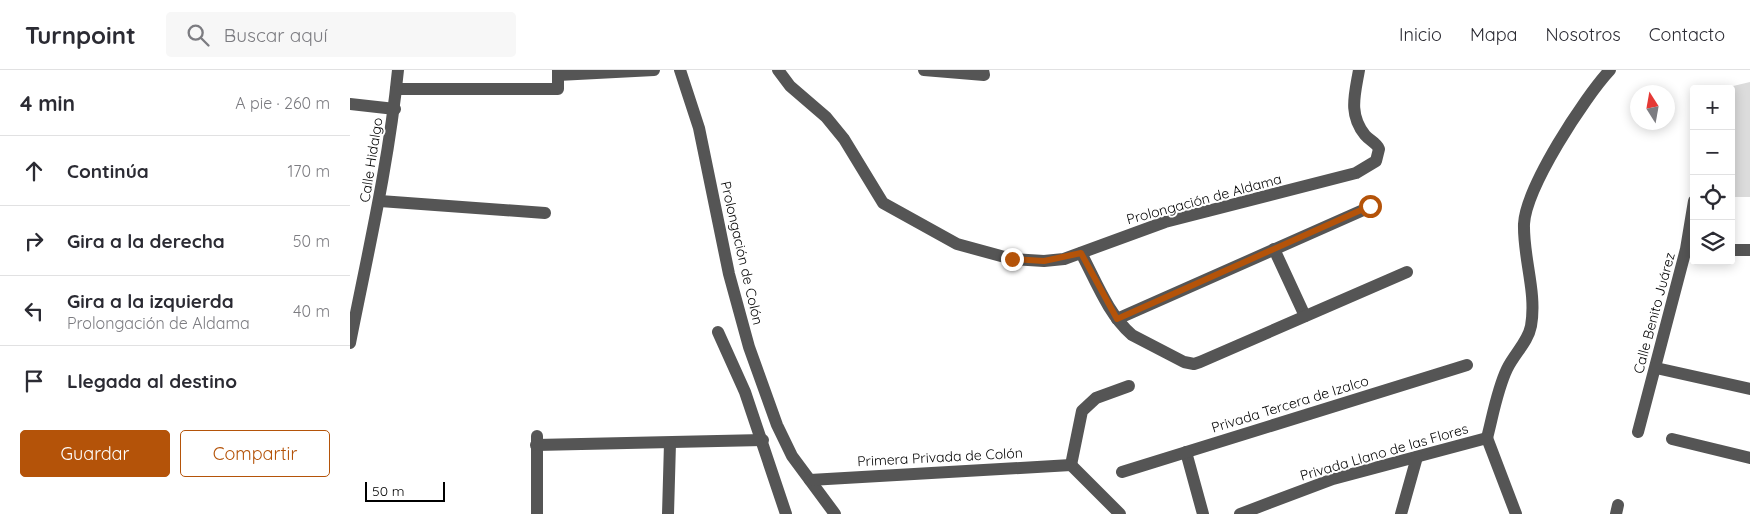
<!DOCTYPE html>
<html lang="es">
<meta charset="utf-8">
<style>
body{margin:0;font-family:Quicksand,sans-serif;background:#f7f7f7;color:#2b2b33}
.controls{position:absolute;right:15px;top:15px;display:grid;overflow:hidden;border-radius:5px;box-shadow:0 2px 12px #0003}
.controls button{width:45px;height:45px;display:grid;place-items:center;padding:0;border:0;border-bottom:1px solid #e1e1e2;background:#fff;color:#2b2b33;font:25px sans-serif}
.compass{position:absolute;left:1280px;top:15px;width:45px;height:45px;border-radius:50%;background:#fff;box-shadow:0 2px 12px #0003;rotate:349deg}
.scale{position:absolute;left:15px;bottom:12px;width:80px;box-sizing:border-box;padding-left:5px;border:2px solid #000;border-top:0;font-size:14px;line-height:18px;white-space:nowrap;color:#000;-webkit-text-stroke:4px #fff;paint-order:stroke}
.stop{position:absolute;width:15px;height:15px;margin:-11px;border:4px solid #b45309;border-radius:50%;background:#fff}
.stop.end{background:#b45309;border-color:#fff;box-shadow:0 1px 5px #0008}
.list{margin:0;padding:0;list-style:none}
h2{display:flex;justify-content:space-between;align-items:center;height:65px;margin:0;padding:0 20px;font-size:21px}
h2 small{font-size:16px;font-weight:400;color:#7c7c81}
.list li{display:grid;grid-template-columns:32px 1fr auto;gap:15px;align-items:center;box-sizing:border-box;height:70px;padding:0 20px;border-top:1px solid #e1e1e2}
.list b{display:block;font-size:19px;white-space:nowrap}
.list p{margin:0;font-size:16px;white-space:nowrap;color:#7c7c81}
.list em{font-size:16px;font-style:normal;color:#7c7c81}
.actions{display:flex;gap:10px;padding:15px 20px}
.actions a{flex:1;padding:11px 0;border:1px solid #b45309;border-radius:5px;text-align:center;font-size:18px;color:#b45309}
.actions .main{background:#b45309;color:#fff}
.icon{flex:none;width:28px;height:28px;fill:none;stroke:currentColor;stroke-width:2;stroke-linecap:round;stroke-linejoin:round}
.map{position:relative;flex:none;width:1400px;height:444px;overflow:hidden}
header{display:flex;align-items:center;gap:30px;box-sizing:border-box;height:70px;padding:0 25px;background:#fff;border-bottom:1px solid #e1e1e2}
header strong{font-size:24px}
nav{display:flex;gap:28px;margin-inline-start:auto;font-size:18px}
.search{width:350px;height:45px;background:#f7f7f7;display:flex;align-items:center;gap:12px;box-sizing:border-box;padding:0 18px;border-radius:5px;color:#7c7c81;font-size:19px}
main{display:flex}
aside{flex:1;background:#fff}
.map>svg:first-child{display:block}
.green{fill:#dcdcdc}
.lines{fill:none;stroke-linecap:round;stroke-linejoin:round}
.minor{stroke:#555;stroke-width:12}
.route{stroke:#b45309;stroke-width:6}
.labels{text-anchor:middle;stroke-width:4;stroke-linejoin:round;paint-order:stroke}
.street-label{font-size:14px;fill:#000;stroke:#fff}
</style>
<header>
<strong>Turnpoint</strong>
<div class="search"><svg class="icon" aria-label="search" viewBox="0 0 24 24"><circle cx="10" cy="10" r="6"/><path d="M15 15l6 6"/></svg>Buscar aquí</div>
<nav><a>Inicio</a><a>Mapa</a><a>Nosotros</a><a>Contacto</a></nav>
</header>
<main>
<aside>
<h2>4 min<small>A pie · 260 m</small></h2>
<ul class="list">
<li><svg class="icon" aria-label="ahead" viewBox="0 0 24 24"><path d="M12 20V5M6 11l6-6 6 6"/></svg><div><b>Continúa</b></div><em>170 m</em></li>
<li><svg class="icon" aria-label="right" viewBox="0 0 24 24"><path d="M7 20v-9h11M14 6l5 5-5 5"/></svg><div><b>Gira a la derecha</b></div><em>50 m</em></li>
<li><svg class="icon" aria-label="left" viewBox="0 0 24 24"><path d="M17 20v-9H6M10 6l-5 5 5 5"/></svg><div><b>Gira a la izquierda</b><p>Prolongación de Aldama</p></div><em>40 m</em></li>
<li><svg class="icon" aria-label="arrive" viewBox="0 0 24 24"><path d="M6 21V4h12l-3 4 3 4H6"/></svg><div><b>Llegada al destino</b></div></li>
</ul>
<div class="actions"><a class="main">Guardar</a><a>Compartir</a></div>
</aside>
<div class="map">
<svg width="1400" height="444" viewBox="0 0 1400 444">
<rect width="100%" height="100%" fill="#fff"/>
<polygon class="green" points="1400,12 1400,127 1381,127 1381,19 1379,17"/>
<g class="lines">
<g class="minor">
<polyline points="330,0 349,58 379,204 399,277 427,355 442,386 485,444"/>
<path d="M 428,0 L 440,16 L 476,47 L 494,69 L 533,133 L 607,174 L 662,189 L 694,191 L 714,189 L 815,152 L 1006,103 L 1026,91 L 1029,79 C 1026,72 1020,71 1015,65 C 998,44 1005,24 1009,0"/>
<polyline points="574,0 634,5 633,0"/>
<polyline points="208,5 304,0"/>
<polyline points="46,19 208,19 208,0"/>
<polyline points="0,34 45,39"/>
<polyline points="30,131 195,143"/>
<polyline points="924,179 955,246"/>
<polyline points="1381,180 1400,180"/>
<path d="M 731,183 C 746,211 758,244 782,265 L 834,292 L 844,294 L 850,292 L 1057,202"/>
<polyline points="767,249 1020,137"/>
<polyline points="368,262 395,322 436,444"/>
<path d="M 0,273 C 18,182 39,92 48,0"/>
<polyline points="1306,298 1400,319"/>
<polyline points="1288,362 1336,179 1344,131"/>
<polyline points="187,366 187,444"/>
<path d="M 1137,368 C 1143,345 1147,320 1157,299 C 1164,284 1178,272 1181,256 C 1187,222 1173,188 1174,154 C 1176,117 1234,28 1260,0"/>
<polyline points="1322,369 1400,388"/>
<polyline points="186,375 413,370"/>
<polyline points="836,382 853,444"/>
<polyline points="721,395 732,341 746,328 779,316"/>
<polyline points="721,395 770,444"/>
<polyline points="772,402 1117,295"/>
<polyline points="460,410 721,395"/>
<polyline points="318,444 320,373"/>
<polyline points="890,444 983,409 1137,368 1166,444"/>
<polyline points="1051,444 1067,387"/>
<polyline points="1266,444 1268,435"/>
</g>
</g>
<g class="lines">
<polyline class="route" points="662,189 694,191 731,183 767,249 1020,136"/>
</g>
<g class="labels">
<g class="street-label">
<text transform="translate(21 90) rotate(-81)" y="5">Calle Hidalgo</text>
<text transform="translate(854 129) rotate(-15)" y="5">Prolongación de Aldama</text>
<text transform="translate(392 183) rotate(77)" y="5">Prolongación de Colón</text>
<text transform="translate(1304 243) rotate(-75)" y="5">Calle Benito Juárez</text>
<text transform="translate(940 334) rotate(-17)" y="5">Privada Tercera de Izalco</text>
<text transform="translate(1034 382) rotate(-16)" y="5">Privada Llano de las Flores</text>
<text transform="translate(590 387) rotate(-3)" y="5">Primera Privada de Colón</text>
</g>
</g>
</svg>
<div class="controls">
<button>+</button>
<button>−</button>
<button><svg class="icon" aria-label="locate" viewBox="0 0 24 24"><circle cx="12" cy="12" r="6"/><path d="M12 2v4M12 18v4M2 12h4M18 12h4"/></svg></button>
<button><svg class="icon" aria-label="layers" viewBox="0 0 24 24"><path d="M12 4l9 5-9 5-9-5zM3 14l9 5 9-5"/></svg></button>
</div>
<svg class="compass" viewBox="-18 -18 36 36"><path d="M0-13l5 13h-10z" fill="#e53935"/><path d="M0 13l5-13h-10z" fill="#7c7c81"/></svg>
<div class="scale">50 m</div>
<div class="stop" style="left:1020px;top:136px"></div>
<div class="stop end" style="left:662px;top:189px"></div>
</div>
</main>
